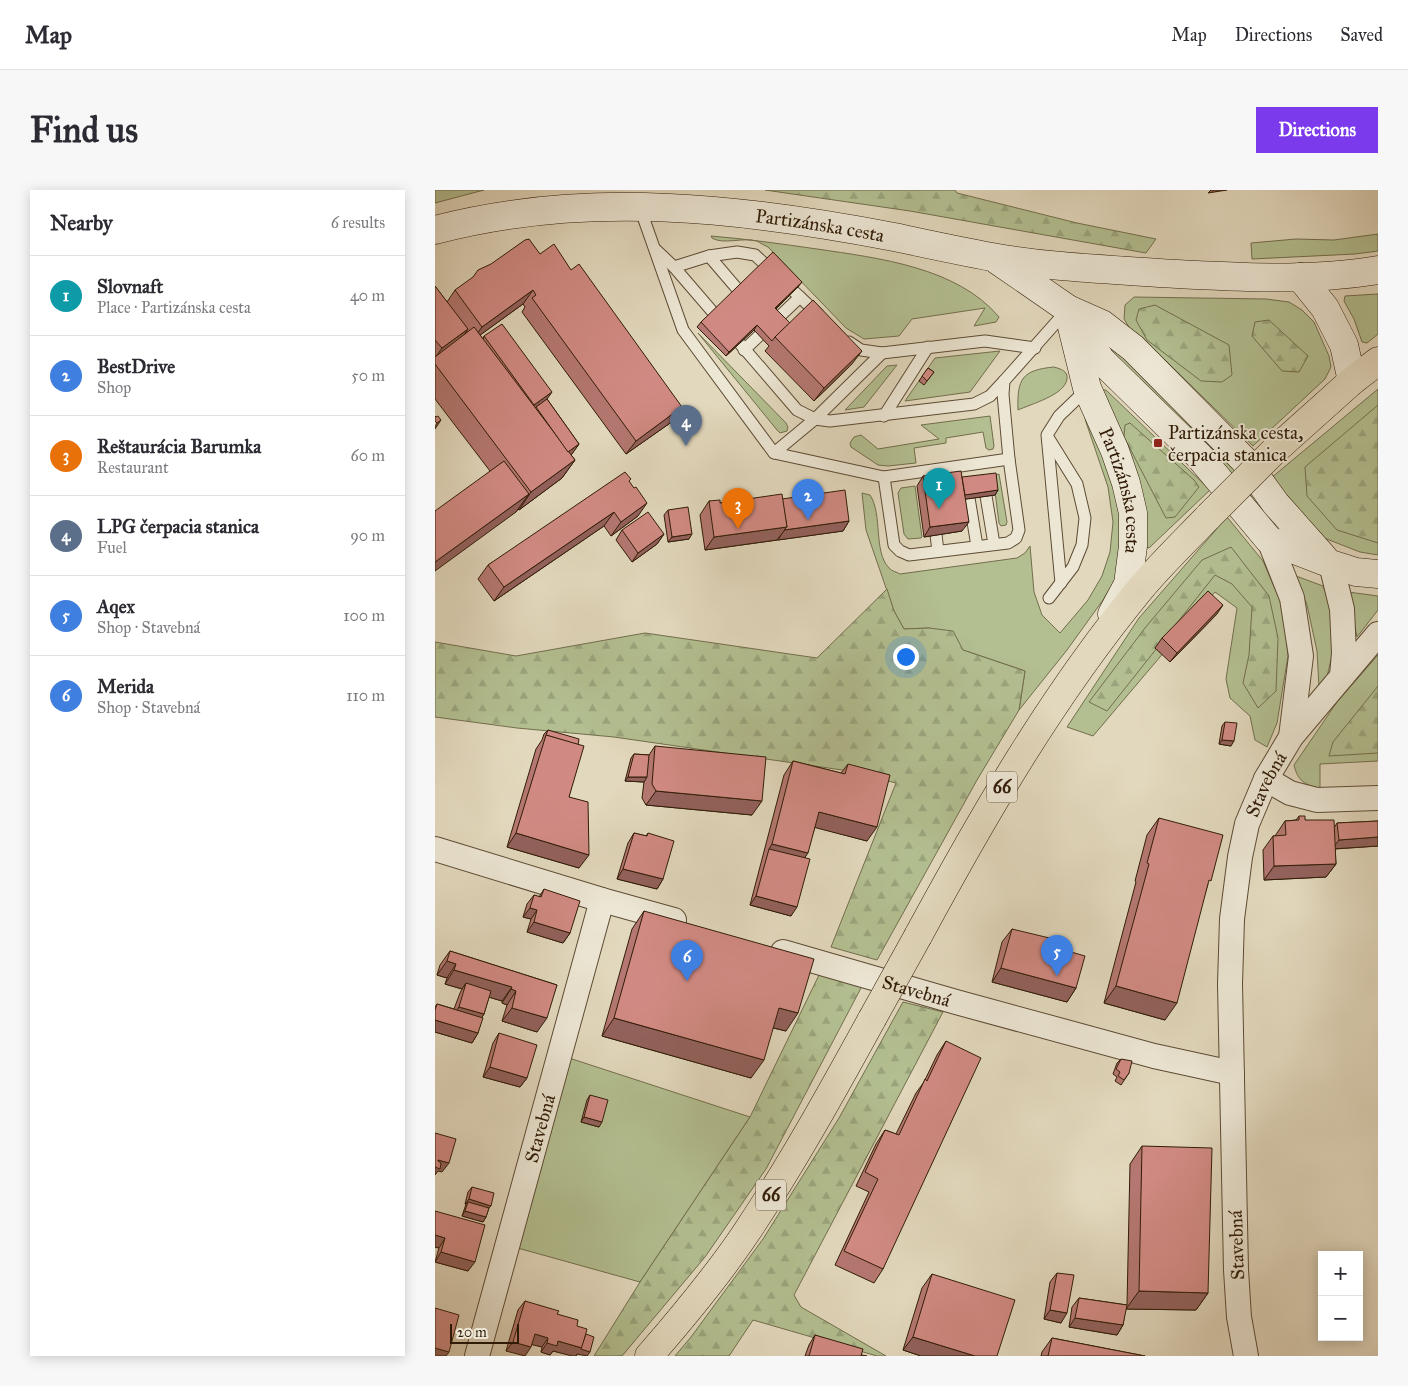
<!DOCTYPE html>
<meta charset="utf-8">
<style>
body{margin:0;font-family:"IM FELL Great Primer",serif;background:#f7f7f7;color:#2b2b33}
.controls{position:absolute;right:15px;bottom:15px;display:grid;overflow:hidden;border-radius:0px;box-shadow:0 2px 12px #0003}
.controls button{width:45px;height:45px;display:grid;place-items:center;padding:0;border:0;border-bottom:1px solid #e1e1e2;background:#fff;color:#2b2b33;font:25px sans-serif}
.scale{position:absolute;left:15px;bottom:12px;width:69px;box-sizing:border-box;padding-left:5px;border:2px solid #311c07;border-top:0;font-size:14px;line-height:18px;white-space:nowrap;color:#311c07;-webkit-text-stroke:4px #ece6d4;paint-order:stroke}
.you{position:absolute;left:470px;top:466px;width:18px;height:18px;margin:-12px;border:4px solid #fff;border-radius:50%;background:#1a73e8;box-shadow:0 0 0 8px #1a73e833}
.badge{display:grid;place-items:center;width:32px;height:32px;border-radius:50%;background:#7c3aed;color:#fff;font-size:16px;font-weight:700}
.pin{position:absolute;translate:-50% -41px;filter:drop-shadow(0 1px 2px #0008)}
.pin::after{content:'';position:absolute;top:26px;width:18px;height:15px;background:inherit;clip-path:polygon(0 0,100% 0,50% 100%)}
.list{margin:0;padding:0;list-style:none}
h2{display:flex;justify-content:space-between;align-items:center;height:65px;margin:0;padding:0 20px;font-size:21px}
h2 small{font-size:16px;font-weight:400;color:#7c7c81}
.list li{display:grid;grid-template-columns:32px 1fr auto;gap:15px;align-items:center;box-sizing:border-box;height:80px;padding:0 20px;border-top:1px solid #e1e1e2}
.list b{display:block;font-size:19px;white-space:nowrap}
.list p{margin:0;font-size:16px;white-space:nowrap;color:#7c7c81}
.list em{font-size:16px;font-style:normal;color:#7c7c81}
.map{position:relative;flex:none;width:943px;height:1166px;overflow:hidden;border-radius:0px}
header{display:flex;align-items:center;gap:30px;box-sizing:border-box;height:70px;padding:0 25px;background:#fff;border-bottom:1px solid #e1e1e2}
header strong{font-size:24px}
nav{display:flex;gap:28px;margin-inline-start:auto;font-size:18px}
.intro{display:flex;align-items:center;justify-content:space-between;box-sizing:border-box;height:120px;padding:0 30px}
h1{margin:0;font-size:35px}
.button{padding:12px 22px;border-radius:0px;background:#7c3aed;color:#fff;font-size:18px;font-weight:700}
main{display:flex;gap:30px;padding:0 30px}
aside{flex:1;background:#fff;border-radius:0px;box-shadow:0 2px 12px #0003}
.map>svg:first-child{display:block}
.green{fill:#b3bf91;stroke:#726e4c}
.forest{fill:url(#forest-firs);stroke:#726e4c}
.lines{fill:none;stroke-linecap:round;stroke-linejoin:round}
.lane-casing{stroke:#5d4b34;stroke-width:13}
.street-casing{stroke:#5d4b34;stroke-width:26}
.secondary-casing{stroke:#311c07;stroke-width:29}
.primary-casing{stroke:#311c07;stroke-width:29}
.lane{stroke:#ece6d4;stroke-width:11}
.street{stroke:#ece6d4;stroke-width:24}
.secondary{stroke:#ece6d4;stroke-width:28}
.primary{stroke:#e2d8bd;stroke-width:28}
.primary-bridge-casing{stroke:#311c07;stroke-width:29;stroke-linecap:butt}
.primary-bridge{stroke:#e2d8bd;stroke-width:28}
.wall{fill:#b47771;stroke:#311c07}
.shaded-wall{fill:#92615c;stroke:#311c07}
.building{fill:#d18a83;stroke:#311c07}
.poi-dot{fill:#8f2418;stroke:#ece6d4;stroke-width:2}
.labels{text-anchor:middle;stroke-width:4;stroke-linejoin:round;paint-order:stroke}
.shield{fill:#ece6d4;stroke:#695944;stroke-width:1}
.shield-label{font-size:18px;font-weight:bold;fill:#311c07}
.street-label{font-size:19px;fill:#311c07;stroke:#ece6d4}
.poi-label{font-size:19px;fill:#311c07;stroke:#ece6d4;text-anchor:start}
</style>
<header>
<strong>Map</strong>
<nav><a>Map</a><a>Directions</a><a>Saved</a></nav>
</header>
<div class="intro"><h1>Find us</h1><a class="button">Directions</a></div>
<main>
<aside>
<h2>Nearby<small>6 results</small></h2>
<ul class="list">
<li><span class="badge" style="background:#0f9aa8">1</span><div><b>Slovnaft</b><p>Place · Partizánska cesta</p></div><em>40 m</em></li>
<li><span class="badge" style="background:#3f7fe0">2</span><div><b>BestDrive</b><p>Shop</p></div><em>50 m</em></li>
<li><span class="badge" style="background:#e8710a">3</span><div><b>Reštaurácia Barumka</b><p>Restaurant</p></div><em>60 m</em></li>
<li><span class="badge" style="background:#5c6f8a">4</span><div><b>LPG čerpacia stanica</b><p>Fuel</p></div><em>90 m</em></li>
<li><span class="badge" style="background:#3f7fe0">5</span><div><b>Aqex</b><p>Shop · Stavebná</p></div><em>100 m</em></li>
<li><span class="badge" style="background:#3f7fe0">6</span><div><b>Merida</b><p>Shop · Stavebná</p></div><em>110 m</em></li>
</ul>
</aside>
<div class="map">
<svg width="943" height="1166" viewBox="0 0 943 1166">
<defs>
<pattern id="forest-firs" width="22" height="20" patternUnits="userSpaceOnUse" patternTransform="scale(1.25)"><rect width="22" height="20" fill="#b3bf91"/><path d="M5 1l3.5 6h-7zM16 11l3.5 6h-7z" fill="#9aa47c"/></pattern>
</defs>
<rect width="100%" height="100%" fill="#e2d8bd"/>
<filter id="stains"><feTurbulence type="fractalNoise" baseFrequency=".004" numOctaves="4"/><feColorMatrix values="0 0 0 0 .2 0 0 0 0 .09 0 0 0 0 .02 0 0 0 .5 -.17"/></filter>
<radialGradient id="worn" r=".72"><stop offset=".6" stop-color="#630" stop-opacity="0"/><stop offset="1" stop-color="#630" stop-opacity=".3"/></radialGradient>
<g class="green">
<polygon points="0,0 49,0 0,13"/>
<polygon points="943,44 943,61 920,64 817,69 816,53 861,49 899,50"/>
<path d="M 276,46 C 312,49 347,54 382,59 C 443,68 522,77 564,127 L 561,132 L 539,136 L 550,118 L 477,129 L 464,146 L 429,149 L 411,138 L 333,57 C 329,55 325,53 322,51 C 308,47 288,55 277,48 Z"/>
<polygon points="943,104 943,144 932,153 927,152 919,129 909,111 910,106"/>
<polygon points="699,107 831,109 854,112 867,120 879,132 894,166 896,177 890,189 818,256 731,171 697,142 689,129 690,115"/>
<polygon points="263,143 351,233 353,237 352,241 345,243 342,240"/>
<polygon points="677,155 803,283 840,332 840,337 677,165 674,157"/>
<polygon points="565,161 535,202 470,211 500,168"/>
<polygon points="462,175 429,217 410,220 452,176"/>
<path d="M 619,177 C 626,179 633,181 632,189 C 630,205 596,214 583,220 C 582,189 587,180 619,177 Z"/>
<polygon points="943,199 943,365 925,362 889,348 836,288"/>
<polygon points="667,200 671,200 775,300 714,358 708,356"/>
<polygon points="555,226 559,256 558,259 554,260 551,258 548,242 511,248 511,253 479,258 481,273 453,276 443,275 416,257 415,253 419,247 426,245 443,259 504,249 486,235"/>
<path d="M 654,226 L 686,306 L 685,381 L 668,410 L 632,460 L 584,520 L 590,481 L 528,460 L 494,438 L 469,439 L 459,421 L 431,340 L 427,303 L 435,305 C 448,325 438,361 454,378 C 456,381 462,382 465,384 L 582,368 L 590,363 L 595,356 L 599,402 L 607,425 L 625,443 L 653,410 L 667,386 L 675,362 L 678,332 L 673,297 L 651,232 L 650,228 Z"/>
<polygon points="564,284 572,332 571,335 566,336 564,333 558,286"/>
<polygon points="480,296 487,347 486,348 473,349 469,344 463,303 466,298"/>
<polygon points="792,327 828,371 849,420 853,466 842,533 832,557 820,550 815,526 795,508 791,489 802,418 780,402 658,546 632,537 704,428"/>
<polygon points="861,386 888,396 899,425 898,461 891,491 884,497 882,461 872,415"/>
<polygon points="913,402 943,406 943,420 922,447"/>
<path d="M 943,465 L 943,571 L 885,574 L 885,599 C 870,594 863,592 859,575 L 902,512 Z"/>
<polygon points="131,867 315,927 205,1092 79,1057"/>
</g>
<g class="forest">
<polygon points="330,0 520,0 522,3 642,33 721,49 711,63 475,21"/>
<polygon points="720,115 794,155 797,185 787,192 766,191 712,150 701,130 704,119"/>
<polygon points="834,130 873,166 864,182 847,181 817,146 820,132"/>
<polygon points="943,215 943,353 902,340 872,306 870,277"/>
<polygon points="695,233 759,290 764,297 740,327 731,328 689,247 690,235"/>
<polygon points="796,357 834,406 843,448 841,501 823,518 808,493 814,465 817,417 797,394 780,385 672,521 654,512 710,438 767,370"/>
<polygon points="452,399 459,421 469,439 494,438 518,441 528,460 590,481 584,520 542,590 442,770 396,757 461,593 414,581 179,547 82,538 0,527 0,452 81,466 210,443 382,468"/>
<polygon points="943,496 943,563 894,566 898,552"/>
<polygon points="385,783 427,796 331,979 270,1067 187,1166 159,1166 205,1092 315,927"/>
<polygon points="468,812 508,822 359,1105 366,1117 451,1166 442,1166 318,1130 294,1166 240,1166 256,1147 328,1049 404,928"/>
</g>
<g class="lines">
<g class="lane-casing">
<g id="lane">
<polyline points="205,18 248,140 339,263 449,287 574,269 568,204 569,191 633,119"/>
<polyline points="221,60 239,77 274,66 302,62 320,65 383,124"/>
<polyline points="274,66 310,108"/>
<polyline points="239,77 362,220 380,229 395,231 539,214 555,206 569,191"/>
<polyline points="414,152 426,160 447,163 550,151 600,158"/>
<polyline points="309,160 365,107"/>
<polyline points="449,226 493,157"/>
<polyline points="614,249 642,294 650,328 647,355 638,377 614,408"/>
<polyline points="339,263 380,229 447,163"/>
<polyline points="449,287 459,355 465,361 474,365 573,353 581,348 584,340 574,269"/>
<polyline points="551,306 559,354"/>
<polyline points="534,308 542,356"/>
<polyline points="501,345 503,361"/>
<polyline points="626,393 612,245 624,226 652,199"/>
</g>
</g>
<g class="street-casing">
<g id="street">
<polyline points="834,350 857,408 866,466 856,547"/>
<polyline points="896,374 907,419 909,463 907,486"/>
<polyline points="831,589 855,603 882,610 943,608"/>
<polyline points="0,659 167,710 239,730"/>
<path id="s1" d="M 348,762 L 521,812 L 719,866 L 797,883"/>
<path id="s2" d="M 42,1166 L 167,710"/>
<path id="s3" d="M 811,1166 L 804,1127 L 801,1080 L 795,794 L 797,729 L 805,667 L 812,634 L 831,589 L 856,547 L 943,444"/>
</g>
</g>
<g class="secondary-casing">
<g id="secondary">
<path id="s4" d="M 0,40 C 151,0 308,18 459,47 C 492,54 524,61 557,67 C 612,77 668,79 724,83 C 796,87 871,92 943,80"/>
<polyline points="562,70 633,119 666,170 764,266 834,350 896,374 921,382 943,384"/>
<polyline points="865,87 890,118 909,155 917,191"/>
<polyline points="633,119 667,134 698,158 809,270 841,314 889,368"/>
<path id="s5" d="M 637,137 L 652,198 L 680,261 L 691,293 L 698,323 L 698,356 L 693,394 L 677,424"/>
</g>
</g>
<g class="primary-casing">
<g id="primary">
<polyline points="840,260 917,191 943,171"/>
<path d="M 483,746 C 549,624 617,506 706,398 C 727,373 751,350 774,326"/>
<path d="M 214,1166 C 248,1127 282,1086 311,1043 C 357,974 397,902 437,829"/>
</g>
</g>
<use href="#lane" class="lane"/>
<use href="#street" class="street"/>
<use href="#secondary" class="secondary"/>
<use href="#primary" class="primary"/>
<g class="primary-bridge-casing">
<g id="primary-bridge">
<polyline points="774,326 840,260"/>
<polyline points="437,829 483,746"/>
</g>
</g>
<use href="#primary-bridge" class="primary-bridge"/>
</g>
<g class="wall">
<polygon points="105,64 238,231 191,264 87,122 90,117 88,114 45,145 48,149 49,146 112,209 144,254 136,265 140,270 127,288 84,320 83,319 81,322 55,281 0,209 0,96 12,112 20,100"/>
<polygon points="363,97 341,119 355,133 417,174 379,211 330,161 334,156 319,140 291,166 262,137 266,132"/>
<polygon points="493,178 499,182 489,195 484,191"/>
<polygon points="488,286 563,300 560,305 530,309 527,341 489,347 482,296"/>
<polygon points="196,289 194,291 203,326 176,346 169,336 59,411 43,389 53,375"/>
<polygon points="347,309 414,331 408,341 270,360 265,325 274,311 285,313"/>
<polygon points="233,320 254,349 233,352 229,325"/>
<polygon points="187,340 229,344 222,354 197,372 181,350"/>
<polygon points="782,424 735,472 720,458 727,448"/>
<polygon points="790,532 796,556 784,554 787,536"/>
<polygon points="113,540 143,555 134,607 144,678 72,657 101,559 107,550 109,544"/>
<polygon points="220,556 317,625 211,615 207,608 209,592 190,591 196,568 199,564 214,565"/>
<polygon points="358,571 406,583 413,574 432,651 380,637 370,668 356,726 315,715 349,585"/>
<polygon points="864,626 870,630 899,638 902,633 943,631 943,656 900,659 901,674 891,687 829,690 828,660 838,646 840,646 850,631 861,630"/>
<polygon points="724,628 773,694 730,830 669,813 701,692 700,691 712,645"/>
<polygon points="199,643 211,646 213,643 228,689 222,699 182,689 193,653"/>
<polygon points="109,699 135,743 128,753 92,742 96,729 88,727 92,714 99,705 104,707"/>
<polygon points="209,721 351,841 338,838 316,888 167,846 197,739"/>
<polygon points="577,739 629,760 641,798 632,812 557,792 567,752"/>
<polygon points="15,761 122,795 102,842 67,831 72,815 67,813 67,811 54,807 49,824 47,827 43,843 37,853 0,842 0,817 2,814 19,819 25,803 27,799 10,794 12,788 2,785 5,775"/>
<polygon points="64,843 92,888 85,897 48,887 58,853"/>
<polygon points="511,851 448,1079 439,1093 400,1075 434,1002 421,996 441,954 450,940 461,944 481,903 489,892 502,865"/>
<polygon points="686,869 694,883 686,895 680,891 682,887 678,884 682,873"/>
<polygon points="155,905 164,937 146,932 152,910"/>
<polygon points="707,956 773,1103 761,1120 691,1119 691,1116 688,1135 682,1145 634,1137 637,1117 644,1108 692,1115 695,974"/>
<polygon points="37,997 54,1018 51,1027 48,1032 27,1026 31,1014 30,1014 33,1002"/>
<polygon points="0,1021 33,1081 0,1072 4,1058 0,1057"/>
<polygon points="622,1083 626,1133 609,1129 615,1092"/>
<polygon points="497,1084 562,1166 486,1166 468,1160 487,1098"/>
<polygon points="90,1111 122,1124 142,1136 142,1164 141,1166 118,1161 115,1165 106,1162 107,1157 97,1154 71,1161 83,1120"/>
<polygon points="380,1145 427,1165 432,1166 370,1166 374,1155"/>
<polygon points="617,1148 710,1166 606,1166 607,1162"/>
</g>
<g class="shaded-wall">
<polygon points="776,0 792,0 773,3"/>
<polygon points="367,92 363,97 337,122 340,118"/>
<polygon points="98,100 88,114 37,151 47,137"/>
<polygon points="322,135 319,140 291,166 294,162"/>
<polygon points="33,139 24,153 0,168 7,158"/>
<polygon points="427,161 417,174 379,211 389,198"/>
<polygon points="117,202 110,212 101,217 98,221 93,225 99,215"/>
<polygon points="247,217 238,231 191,264 201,251"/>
<polygon points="6,230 0,239 0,237 2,233"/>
<polygon points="144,254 137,264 126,271 133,262"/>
<polygon points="140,270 127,288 84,320 96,302"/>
<polygon points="563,300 560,305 525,310 528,305"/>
<polygon points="94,304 81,322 0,381 0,372"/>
<polygon points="212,313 203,326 176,346 186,332"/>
<polygon points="179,322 169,336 59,411 69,397"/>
<polygon points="414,331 408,341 343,350 349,340"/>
<polygon points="534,332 527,341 489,347 495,337"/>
<polygon points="352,337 342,350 270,360 279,347"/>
<polygon points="229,344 222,354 197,372 203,363"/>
<polygon points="257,344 254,349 233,352 237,347"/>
<polygon points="788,415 782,424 735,472 742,463"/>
<polygon points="787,550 799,551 796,556 784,554"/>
<polygon points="193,587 212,587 209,592 190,591"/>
<polygon points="221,601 327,611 317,625 211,615"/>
<polygon points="384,622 442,637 432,651 374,636"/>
<polygon points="81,643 154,665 144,678 72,657"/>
<polygon points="943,647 943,656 897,659 904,650"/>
<polygon points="337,654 373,663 363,677 334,659"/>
<polygon points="901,674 891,687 829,690 839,676"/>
<polygon points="188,679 228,689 222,699 182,689"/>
<polygon points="321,706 362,717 356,726 315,715"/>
<polygon points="95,718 102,720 96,729 88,727"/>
<polygon points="99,732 135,743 128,753 92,742"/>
<polygon points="12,771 21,774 12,788 2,785"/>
<polygon points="566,778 641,798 632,812 557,792"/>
<polygon points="19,780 77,797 67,811 29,800 31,793 27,799 10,794"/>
<polygon points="681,796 742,813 730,830 669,813"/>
<polygon points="76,799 81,801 72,815 67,813"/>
<polygon points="24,817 49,824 43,834 17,826"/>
<polygon points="77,818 112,828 102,842 67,831"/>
<polygon points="344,818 363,823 351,841 331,836"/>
<polygon points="179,828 329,870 316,888 167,846"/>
<polygon points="0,830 43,843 37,853 0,842"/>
<polygon points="55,877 92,888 85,897 48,887"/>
<polygon points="149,927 167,932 164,937 146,932"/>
<polygon points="3,970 14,973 7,982 3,981 0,985 0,974"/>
<polygon points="34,1009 56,1016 52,1020 33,1012 31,1014 30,1014"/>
<polygon points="30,1021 51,1027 48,1032 27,1026"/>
<polygon points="0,1045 10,1048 4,1058 0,1057"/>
<polygon points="6,1062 40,1072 33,1081 0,1072"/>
<polygon points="704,1101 773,1103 761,1120 691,1119"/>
<polygon points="615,1120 632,1123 626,1133 609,1129"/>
<polygon points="640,1128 688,1135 682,1145 634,1137"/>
<polygon points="100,1144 113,1148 107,1157 94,1154"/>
<polygon points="478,1147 540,1166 486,1166 468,1160"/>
<polygon points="123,1151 147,1158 155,1162 152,1166 142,1164 141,1166 137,1166 118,1161 115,1165 106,1162 112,1153"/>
<polygon points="78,1152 96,1157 90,1166 71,1161"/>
<polygon points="0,1158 14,1162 11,1166 0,1166"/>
</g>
<g class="building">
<polygon points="94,49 105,64 119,54 136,80 144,74 247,217 201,251 97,108 101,105 98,100 47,137 20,100 38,87 43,80 56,74 90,50"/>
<polygon points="338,62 367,92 340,118 355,133 340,147 337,151 322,135 294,162 266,132"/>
<polygon points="0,96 33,139 7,158 0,150"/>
<polygon points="378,110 427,161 389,198 340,147"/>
<polygon points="67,134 117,202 99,215 49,146"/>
<polygon points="39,137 140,270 96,302 0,174 0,167"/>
<polygon points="493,178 499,182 492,191 487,186"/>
<polygon points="112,209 144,254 133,262 101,217"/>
<polygon points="0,226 1,227 3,226 6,230 2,233 0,231"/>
<polygon points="69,271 94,304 0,372 0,321"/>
<polygon points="526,281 534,332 495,337 488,286"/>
<polygon points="190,282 196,289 194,291 199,298 201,297 212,313 186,332 179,322 69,397 53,375"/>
<polygon points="561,283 563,300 530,305 527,287"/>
<polygon points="410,300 414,331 349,340 352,337 347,309"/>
<polygon points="347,304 352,337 279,347 274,311 285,310 285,313"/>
<polygon points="253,317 257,344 237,347 233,320"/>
<polygon points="213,322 229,344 203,363 187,340"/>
<polygon points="773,401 788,415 742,463 727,448"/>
<polygon points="790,532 802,533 799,551 787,550"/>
<polygon points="113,540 144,549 143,555 111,545"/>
<polygon points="111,545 149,556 134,607 153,612 154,665 81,643"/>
<polygon points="220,556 331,567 327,611 221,601 217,594"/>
<polygon points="199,564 214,565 212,587 193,587"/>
<polygon points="358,571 410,584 413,574 455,585 442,637 384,622 373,663 337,654"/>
<polygon points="864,626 870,626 870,630 899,630 901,674 839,676 838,646 851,645 850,631 864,630"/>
<polygon points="724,628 788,645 776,691 774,690 742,813 681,796 714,674 712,673"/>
<polygon points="943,631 943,647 904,650 902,633"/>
<polygon points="199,643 212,646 213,643 239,651 228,689 188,679"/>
<polygon points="334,659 375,669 362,717 321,706"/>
<polygon points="109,699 145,711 135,743 99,732 102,720 95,718 99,705 106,707"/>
<polygon points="209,721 379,769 363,823 344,818 329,870 179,828"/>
<polygon points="577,739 631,752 629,760 650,766 641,798 566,778"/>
<polygon points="15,761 122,795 112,828 77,818 81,801 76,799 77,797 19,780 21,774 12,771"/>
<polygon points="31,793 56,801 49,824 24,817"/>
<polygon points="2,814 48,828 43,843 0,830 0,820"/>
<polygon points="64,843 102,855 92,888 55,877"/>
<polygon points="511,851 546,868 448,1079 409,1061 443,989 430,982 450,940 464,945 490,889 492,891"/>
<polygon points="686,869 697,871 694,883 689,890 683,886 685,882 681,879"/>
<polygon points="155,905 173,910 167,932 149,927"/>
<polygon points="0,943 21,949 14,973 3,970 3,971 6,973 5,979 0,977"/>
<polygon points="707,956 777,958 773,1103 704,1101"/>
<polygon points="37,997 59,1003 56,1016 34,1009"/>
<polygon points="33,1012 54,1018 51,1027 30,1021"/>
<polygon points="0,1021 50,1035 40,1072 6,1062 10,1048 0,1045"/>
<polygon points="622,1083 639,1085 632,1123 615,1120"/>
<polygon points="497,1084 580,1110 562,1166 540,1166 478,1147"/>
<polygon points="644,1108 692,1115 688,1135 640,1128"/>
<polygon points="90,1111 124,1121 122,1124 143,1130 142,1136 152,1139 147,1158 123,1151 122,1156 112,1153 113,1148 100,1144 96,1157 78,1152"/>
<polygon points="0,1118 24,1125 14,1162 0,1158"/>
<polygon points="151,1144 159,1147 155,1162 146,1159"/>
<polygon points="380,1145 428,1159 426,1166 374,1166"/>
<polygon points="617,1148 710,1166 613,1166"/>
</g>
<rect class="poi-dot" x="718" y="248" width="10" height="10" rx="2.5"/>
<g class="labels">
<g class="shield">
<rect x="552" y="581.5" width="30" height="31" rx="4"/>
<rect x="321" y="989.5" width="30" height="31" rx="4"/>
</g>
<g class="shield-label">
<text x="567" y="603">66</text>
<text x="336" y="1011">66</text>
</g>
<g class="street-label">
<text dy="7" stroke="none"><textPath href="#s4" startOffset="388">Partizánska cesta</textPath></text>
<text dy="7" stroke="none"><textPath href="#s5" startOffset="172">Partizánska cesta</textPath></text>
<text dy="7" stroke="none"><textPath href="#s3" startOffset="578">Stavebná</textPath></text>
<text dy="7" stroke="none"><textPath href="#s1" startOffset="139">Stavebná</textPath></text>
<text dy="7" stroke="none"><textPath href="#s2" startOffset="236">Stavebná</textPath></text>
<text transform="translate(801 1055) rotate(-92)" y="7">Stavebná</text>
</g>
<g class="poi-label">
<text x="733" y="249">Partizánska cesta,<tspan x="733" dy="22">čerpacia stanica</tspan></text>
</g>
</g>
<rect width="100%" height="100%" filter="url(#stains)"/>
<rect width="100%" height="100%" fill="url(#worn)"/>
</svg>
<div class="controls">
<button>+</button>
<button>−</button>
</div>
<div class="scale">20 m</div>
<div class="you"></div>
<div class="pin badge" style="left:504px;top:319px;background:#0f9aa8">1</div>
<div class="pin badge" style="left:373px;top:330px;background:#3f7fe0">2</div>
<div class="pin badge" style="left:303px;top:339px;background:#e8710a">3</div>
<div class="pin badge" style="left:251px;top:256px;background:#5c6f8a">4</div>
<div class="pin badge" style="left:622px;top:786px;background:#3f7fe0">5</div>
<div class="pin badge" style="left:252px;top:791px;background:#3f7fe0">6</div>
</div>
</main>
